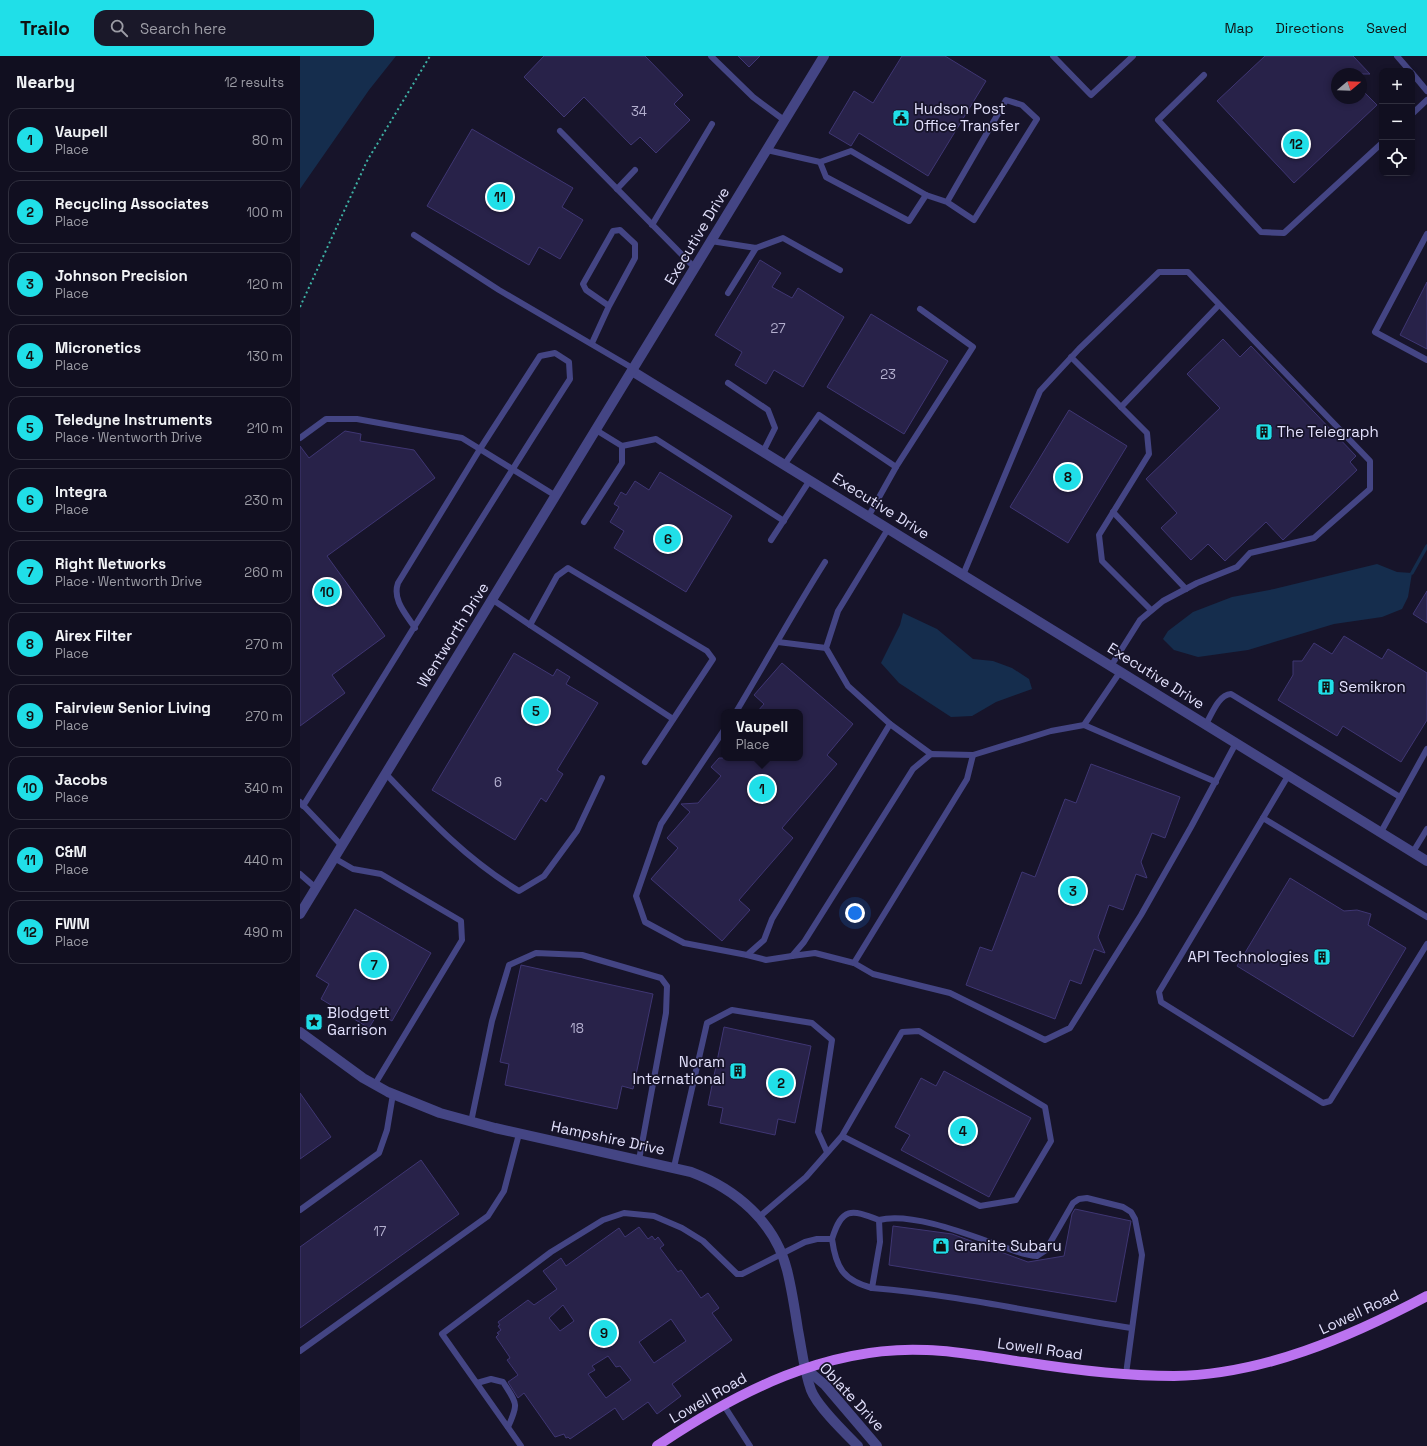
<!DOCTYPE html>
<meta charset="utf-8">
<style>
body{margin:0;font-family:"Space Grotesk",sans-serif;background:#1a1829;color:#f1f3f6}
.controls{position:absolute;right:12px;top:12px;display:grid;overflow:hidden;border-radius:8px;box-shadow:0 2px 6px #0003}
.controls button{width:36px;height:36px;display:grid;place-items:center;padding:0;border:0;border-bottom:1px solid #302f3e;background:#110f20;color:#f1f3f6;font:20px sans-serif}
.compass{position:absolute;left:1031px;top:12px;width:36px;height:36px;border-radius:50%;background:#110f20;box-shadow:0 2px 6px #0003;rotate:71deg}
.you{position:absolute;left:555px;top:857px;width:14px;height:14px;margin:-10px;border:3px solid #fff;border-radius:50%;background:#1a73e8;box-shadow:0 0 0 6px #1a73e833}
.badge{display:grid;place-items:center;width:26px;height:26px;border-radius:50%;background:#20dfe8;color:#111;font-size:13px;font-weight:700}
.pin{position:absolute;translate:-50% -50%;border:2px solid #fff;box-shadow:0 1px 4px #0006}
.popup{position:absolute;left:421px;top:653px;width:82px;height:52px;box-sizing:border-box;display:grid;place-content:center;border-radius:8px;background:#110f20;filter:drop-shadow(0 1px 3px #0005);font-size:13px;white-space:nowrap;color:#9c9ca5}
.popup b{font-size:15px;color:#f1f3f6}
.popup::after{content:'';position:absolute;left:50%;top:100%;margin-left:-8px;border:8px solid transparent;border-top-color:#110f20}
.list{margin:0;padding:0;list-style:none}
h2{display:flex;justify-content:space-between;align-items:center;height:52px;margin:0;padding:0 16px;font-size:17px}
h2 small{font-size:13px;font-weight:400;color:#9c9ca5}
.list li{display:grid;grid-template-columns:26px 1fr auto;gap:12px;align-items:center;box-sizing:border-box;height:64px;margin:0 8px 8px;padding:0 8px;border:1px solid #302f3e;border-radius:12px}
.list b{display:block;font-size:15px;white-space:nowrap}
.list p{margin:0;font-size:13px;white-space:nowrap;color:#9c9ca5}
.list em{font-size:13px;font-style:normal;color:#9c9ca5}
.icon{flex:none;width:22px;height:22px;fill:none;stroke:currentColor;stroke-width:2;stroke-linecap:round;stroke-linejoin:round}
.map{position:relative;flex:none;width:1127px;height:1390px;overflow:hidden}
header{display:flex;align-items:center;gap:24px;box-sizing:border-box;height:56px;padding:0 20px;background:#20dfe8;color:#111}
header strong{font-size:19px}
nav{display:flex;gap:22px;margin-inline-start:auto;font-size:14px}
.search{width:280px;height:36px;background:#1a1829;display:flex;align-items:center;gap:10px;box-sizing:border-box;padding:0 14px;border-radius:12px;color:#9c9ca5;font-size:15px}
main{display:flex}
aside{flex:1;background:#110f20}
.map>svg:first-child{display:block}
.water{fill:#152d4d}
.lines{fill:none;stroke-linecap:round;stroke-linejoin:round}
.stream{stroke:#152d4d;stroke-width:3.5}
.building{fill:#282249;stroke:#3f3673;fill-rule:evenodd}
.path{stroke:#3eb2a5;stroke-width:2;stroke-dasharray:2 3;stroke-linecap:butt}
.service{stroke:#444584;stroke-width:6}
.minor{stroke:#444584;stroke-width:10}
.primary{stroke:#bb73f0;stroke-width:10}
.labels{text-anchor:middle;stroke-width:3.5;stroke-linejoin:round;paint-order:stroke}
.number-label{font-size:13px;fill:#b4b0cf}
.poi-label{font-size:15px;fill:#e2e0fc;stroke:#17142a;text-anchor:start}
.street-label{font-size:15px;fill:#e2e0fc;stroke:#17142a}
</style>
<header>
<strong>Trailo</strong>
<div class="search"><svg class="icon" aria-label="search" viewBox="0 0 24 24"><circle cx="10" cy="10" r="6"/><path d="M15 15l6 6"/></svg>Search here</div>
<nav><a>Map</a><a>Directions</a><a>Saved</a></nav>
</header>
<main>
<aside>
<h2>Nearby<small>12 results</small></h2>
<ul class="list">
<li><span class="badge">1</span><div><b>Vaupell</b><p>Place</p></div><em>80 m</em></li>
<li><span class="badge">2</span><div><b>Recycling Associates</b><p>Place</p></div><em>100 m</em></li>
<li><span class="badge">3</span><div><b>Johnson Precision</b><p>Place</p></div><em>120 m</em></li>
<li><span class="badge">4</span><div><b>Micronetics</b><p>Place</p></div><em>130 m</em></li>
<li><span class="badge">5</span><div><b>Teledyne Instruments</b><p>Place · Wentworth Drive</p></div><em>210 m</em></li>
<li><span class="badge">6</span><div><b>Integra</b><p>Place</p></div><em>230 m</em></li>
<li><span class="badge">7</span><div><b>Right Networks</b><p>Place · Wentworth Drive</p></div><em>260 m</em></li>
<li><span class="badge">8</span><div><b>Airex Filter</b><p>Place</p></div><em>270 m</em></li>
<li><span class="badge">9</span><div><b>Fairview Senior Living</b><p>Place</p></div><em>270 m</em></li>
<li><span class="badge">10</span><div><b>Jacobs</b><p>Place</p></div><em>340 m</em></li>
<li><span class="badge">11</span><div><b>C&amp;M</b><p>Place</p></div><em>440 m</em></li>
<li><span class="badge">12</span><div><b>FWM</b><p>Place</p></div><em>490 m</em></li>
</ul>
</aside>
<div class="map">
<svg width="1127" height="1390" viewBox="0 0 1127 1390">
<rect width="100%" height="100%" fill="#17142a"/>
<g class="water">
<polygon points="0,0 96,0 69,34 0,133"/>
<polygon points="1077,508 1097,516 1112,517 1108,541 1102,553 1082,561 1034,568 948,594 898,601 874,594 863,583 868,575 893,556 932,541 974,533"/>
<polygon points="603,557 637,573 673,603 693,605 712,612 729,623 732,633 696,646 672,660 651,661 599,627 581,607 600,569"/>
</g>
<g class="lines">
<polyline class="stream" points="1112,517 1127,490"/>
</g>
<g class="building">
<polygon points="244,0 345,0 383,39 374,48 390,64 356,97 340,81 331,89 284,41 264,61 224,21"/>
<polygon points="438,0 460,0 449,11"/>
<polygon points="602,0 645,0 686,25 628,120 559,77 551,90 529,77 554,35 573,47"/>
<polygon points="965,0 1053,0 1070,18 1037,18 1037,42 1061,42 1061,33 1077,49 994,127 917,45"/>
<polygon points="172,73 273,132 262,151 283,164 260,203 239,191 229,209 127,150"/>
<polygon points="460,204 481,217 472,231 492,242 498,232 544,261 503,331 474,314 466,328 435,309 442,296 415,279"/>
<polygon points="1127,226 1127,293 1100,279"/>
<polygon points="571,258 648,305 604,378 527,331"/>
<polygon points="923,283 940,301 951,290 1056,400 1050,406 1057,414 983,484 966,466 925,505 908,488 891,504 861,472 877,457 846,423 920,352 887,318"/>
<polygon points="769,354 827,390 768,487 710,451"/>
<polygon points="45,375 61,378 60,385 114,394 135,422 27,500 85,580 32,619 45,637 0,670 0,390 9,402"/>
<polygon points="360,416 432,460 386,536 314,492 324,475 310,466 319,451 314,448 321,436 326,439 335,425 349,434"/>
<polygon points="1127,535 1127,567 1113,558"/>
<polygon points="1044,580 1082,603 1088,593 1127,617 1127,664 1101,706 1043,670 1037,680 978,644 993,619 993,605 1002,605 1014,587 1032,598"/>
<polygon points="214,597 253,620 257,613 270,621 266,628 298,647 257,714 263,718 246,746 241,742 215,784 132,734"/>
<polygon points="482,607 553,668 527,699 537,708 482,772 493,782 439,844 450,854 422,885 351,823 378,792 367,782 390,756 381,748 398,747 421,720 411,711 419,702 500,702 500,656 457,656 464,648 454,639"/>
<polygon points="791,708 880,741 865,782 852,777 841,806 847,822 836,818 823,854 809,849 798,881 805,897 794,893 781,928 770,924 755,963 666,929 680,891 692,895 722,816 735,821 765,743 776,747"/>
<polygon points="990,822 1044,855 1057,854 1071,858 1068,869 1106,892 1053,981 937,910"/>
<polygon points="55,853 131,897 92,965 78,957 69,972 21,943 29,928 16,920"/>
<polygon points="221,909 353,938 333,1033 322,1030 317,1053 205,1029 209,1008 200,1006"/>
<polygon points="424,971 511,990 495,1067 478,1063 475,1079 420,1067 423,1052 408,1049"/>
<polygon points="644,1015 731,1062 689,1141 601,1094 610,1079 595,1071 621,1022 636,1030"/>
<polygon points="0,1037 31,1081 0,1103"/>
<polygon points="121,1104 159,1158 0,1272 0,1191"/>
<polygon points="775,1153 831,1165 816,1246 589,1209 593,1170 652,1178 728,1206 764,1200 772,1158"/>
<path d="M 339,1171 L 348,1183 L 352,1180 L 355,1184 L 358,1181 L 364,1189 L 360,1192 L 378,1216 L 381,1214 L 401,1242 L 408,1237 L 419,1252 L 412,1257 L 432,1284 L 372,1328 L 381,1340 L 357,1358 L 348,1346 L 323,1364 L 315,1352 L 270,1383 L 268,1381 L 266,1382 L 264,1378 L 255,1381 L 224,1337 L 218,1342 L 208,1326 L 218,1319 L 207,1304 L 210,1302 L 209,1300 L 196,1281 L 199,1278 L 197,1277 L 201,1274 L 198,1270 L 200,1269 L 198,1266 L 228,1244 L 234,1249 L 257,1233 L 243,1215 L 261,1202 L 266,1210 L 319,1172 L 325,1181 ZM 263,1249 L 274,1265 L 260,1275 L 249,1262 ZM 371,1263 L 386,1285 L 354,1307 L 339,1286 ZM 308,1300 L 316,1311 L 320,1310 L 331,1324 L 306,1342 L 288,1318 L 295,1314 L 292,1310 Z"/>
</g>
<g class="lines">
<polyline class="path" points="0,251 67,105 130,0"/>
<g class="service">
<polyline points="411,0 453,41 484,64"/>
<polyline points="753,0 791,39 833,0"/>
<polyline points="1097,0 1110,15"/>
<polyline points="1112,17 1127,35"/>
<polyline points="904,19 858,64 961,176 984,177 1082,87"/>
<polyline points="1112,58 1127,44"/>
<polyline points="260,75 395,212"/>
<polyline points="467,94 520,106 551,95 626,139 647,146 706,44 722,49 737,63 674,164 647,146"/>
<polyline points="520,106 526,121 609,165 626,139"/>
<polyline points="317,133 335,114"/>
<polyline points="352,169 412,68"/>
<polyline points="1127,178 1075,276 1127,304"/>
<polyline points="114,179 199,234 334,313"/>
<polyline points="411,185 456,192 483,182 540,214"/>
<polyline points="428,237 456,192"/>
<polyline points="292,287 309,250 335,202 335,188 320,174 313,175 283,228 286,234 309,250"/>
<polyline points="771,301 847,377 849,398 799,479 802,505 851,554"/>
<polyline points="428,327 468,354 475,372 463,396"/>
<polyline points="821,351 919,249"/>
<polyline points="0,382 26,363 57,363 162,382 256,440"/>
<polyline points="322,390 356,383 484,465"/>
<polyline points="484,409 519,359 596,411 568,461"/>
<polyline points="596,411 673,291 620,253"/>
<polyline points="813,456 886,533"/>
<polyline points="284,466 322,407 322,390 296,374"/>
<polyline points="471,484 510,424"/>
<polyline points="663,519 740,335 779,293 859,216 888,216 1070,405 1070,433 1014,482 950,497 937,511 897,527 863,545 840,564 811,610"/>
<polyline points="193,544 230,569 257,520 268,512 407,595 413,603 345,706"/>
<polyline points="230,569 373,663"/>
<polyline points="478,586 526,592"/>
<path d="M 436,656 C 466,606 494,555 525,506"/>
<polyline points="590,668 631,698"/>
<path d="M 906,668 C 912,658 918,639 931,638 L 1100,741"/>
<polyline points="784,669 916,726"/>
<polyline points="424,674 361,768 336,840 345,866 384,887 447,899 464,884 472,863 590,668 548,630 526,592 538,555 588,473"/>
<polyline points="673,699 667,723 554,907 573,918 650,937 745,984 770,972 841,859 891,771 936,687"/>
<path d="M 86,718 C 128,762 166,803 219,835 L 244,820 L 277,775 L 302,722"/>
<polyline points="988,720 859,936 861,946 1023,1047 1030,1045 1127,888"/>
<polyline points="0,746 42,790"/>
<path d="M 3,750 C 92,608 179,464 270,323 L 269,306 L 255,297 L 240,300 L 180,393 L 98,527 C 92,544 106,558 115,572"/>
<polyline points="963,762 1127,861"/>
<polyline points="1081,776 1127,693"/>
<polyline points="1113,796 1127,773"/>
<polyline points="34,802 53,813 81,818 161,865 162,884 75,1028"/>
<polyline points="0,818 16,832"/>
<polyline points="447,899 466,904 492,900 504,886 613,713 631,698 673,699 751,675 784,669 820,616"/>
<polyline points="492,900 515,897 554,907"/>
<polyline points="171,1066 192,965 209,909 236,897 282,899 361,922 367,930 366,957 339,1104"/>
<polyline points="374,1111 407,967 432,954 512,967 532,984 518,1076 527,1096"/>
<polyline points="0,1154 79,1097 87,1074 93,1038"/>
<polyline points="459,1161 506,1121 542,1080 602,976 619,975 745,1051 751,1085 716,1144 680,1150 542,1080"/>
<path d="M 579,1164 C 611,1156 667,1178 698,1189 C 711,1193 724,1200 737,1200 L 746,1194 L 773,1147 L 779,1143 L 787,1142 L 823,1151 L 831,1156 L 835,1163 L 842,1199 L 826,1318"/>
<path d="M 572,1232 C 659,1239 745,1259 831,1272"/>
<polyline points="0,1295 188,1160 204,1135 219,1078"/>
<path d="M 177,1327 L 191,1323 L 203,1326 C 217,1348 219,1347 208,1371"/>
<polyline points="423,1348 450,1390"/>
<path d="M 221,1390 L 142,1278 L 251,1196 L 303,1164 L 324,1157 L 354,1160 L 382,1172 L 403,1185 L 437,1218 L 442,1218 L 505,1186 L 517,1183 L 532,1183 C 536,1212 543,1224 572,1232 L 580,1186 L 579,1164 C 551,1153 542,1151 532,1183"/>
</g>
<g class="minor">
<polyline points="332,315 1127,805"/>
<polyline points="0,858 524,0"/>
<path d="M 0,976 L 63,1022 L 88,1036 L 140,1057 L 195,1072 L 391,1116 C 436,1133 475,1166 487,1214 C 492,1234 495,1254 498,1274 C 502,1294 504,1315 511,1334 C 517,1350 545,1377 558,1390"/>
<polyline points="505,1312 525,1329 577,1390"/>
</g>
<path class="primary" d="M 357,1390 C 437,1336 528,1289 627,1294 C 660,1295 692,1302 724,1306 C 774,1314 823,1320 874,1320 C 962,1319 1050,1281 1127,1240"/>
</g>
<defs>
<g id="civic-square" transform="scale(0.9)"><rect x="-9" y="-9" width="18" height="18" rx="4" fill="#20dfe8" stroke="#17142a"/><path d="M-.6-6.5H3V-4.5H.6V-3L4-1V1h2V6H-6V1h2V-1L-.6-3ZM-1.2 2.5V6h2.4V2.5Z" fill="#111"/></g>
<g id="building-square" transform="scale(0.9)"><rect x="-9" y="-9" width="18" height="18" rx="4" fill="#20dfe8" stroke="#17142a"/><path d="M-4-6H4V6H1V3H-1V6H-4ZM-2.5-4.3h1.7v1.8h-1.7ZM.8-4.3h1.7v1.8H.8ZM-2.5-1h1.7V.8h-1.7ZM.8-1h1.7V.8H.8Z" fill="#111"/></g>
<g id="sight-square" transform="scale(0.9)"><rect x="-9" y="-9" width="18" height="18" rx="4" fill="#20dfe8" stroke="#17142a"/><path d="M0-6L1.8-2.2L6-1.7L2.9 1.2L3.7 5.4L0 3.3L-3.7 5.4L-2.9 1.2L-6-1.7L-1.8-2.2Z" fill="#111"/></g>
<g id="shop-square" transform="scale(0.9)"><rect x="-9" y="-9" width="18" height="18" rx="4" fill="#20dfe8" stroke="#17142a"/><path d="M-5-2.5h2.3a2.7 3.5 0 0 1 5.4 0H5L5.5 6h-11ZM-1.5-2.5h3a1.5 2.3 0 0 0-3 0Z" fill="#111"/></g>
</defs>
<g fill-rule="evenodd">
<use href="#civic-square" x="601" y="62"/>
<use href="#building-square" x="964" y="376"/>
<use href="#building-square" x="1026" y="631"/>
<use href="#building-square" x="1022" y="901"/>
<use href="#sight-square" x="14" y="966"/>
<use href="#building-square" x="438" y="1015"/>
<use href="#shop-square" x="641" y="1190"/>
</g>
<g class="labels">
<g class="number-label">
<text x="339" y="60">34</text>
<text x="478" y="277">27</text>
<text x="588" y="323">23</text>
<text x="198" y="731">6</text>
<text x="277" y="977">18</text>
<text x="80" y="1180">17</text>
</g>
<g class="poi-label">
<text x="614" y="58">Hudson Post<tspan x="614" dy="17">Office Transfer</tspan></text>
<text x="977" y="381">The Telegraph</text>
<text x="1039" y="636">Semikron</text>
<text x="1009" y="906" text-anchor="end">API Technologies</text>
<text x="27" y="962">Blodgett<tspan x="27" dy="17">Garrison</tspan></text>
<text x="425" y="1011" text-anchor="end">Noram<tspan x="425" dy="17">International</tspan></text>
<text x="654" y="1195">Granite Subaru</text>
</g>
<g class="street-label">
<text transform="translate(397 180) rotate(-59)" y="5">Executive Drive</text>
<text transform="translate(581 450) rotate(32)" y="5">Executive Drive</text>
<text transform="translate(153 579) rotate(-58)" y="5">Wentworth Drive</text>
<text transform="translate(856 620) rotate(32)" y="5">Executive Drive</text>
<text transform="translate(308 1082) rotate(12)" y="5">Hampshire Drive</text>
<text transform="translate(1059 1256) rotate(-25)" y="5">Lowell Road</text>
<text transform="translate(740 1293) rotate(8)" y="5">Lowell Road</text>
<text transform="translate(552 1341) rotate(47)" y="5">Oblate Drive</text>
<text transform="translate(408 1342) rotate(-30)" y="5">Lowell Road</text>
</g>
</g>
</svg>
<div class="controls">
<button>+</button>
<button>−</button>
<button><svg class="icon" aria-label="locate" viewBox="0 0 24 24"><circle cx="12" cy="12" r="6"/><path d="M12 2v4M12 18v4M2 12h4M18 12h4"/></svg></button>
</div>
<svg class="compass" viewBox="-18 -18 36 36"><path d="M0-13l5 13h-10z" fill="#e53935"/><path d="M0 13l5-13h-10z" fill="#9c9ca5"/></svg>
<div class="you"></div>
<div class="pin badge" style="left:462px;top:733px">1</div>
<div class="popup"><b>Vaupell</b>Place</div>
<div class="pin badge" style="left:481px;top:1027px">2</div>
<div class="pin badge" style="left:773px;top:835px">3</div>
<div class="pin badge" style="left:663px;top:1075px">4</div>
<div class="pin badge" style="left:236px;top:655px">5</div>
<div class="pin badge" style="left:368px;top:483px">6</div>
<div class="pin badge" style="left:74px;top:909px">7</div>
<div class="pin badge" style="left:768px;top:421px">8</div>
<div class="pin badge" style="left:304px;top:1277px">9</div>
<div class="pin badge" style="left:27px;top:536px">10</div>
<div class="pin badge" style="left:200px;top:141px">11</div>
<div class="pin badge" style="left:996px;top:88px">12</div>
</div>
</main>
